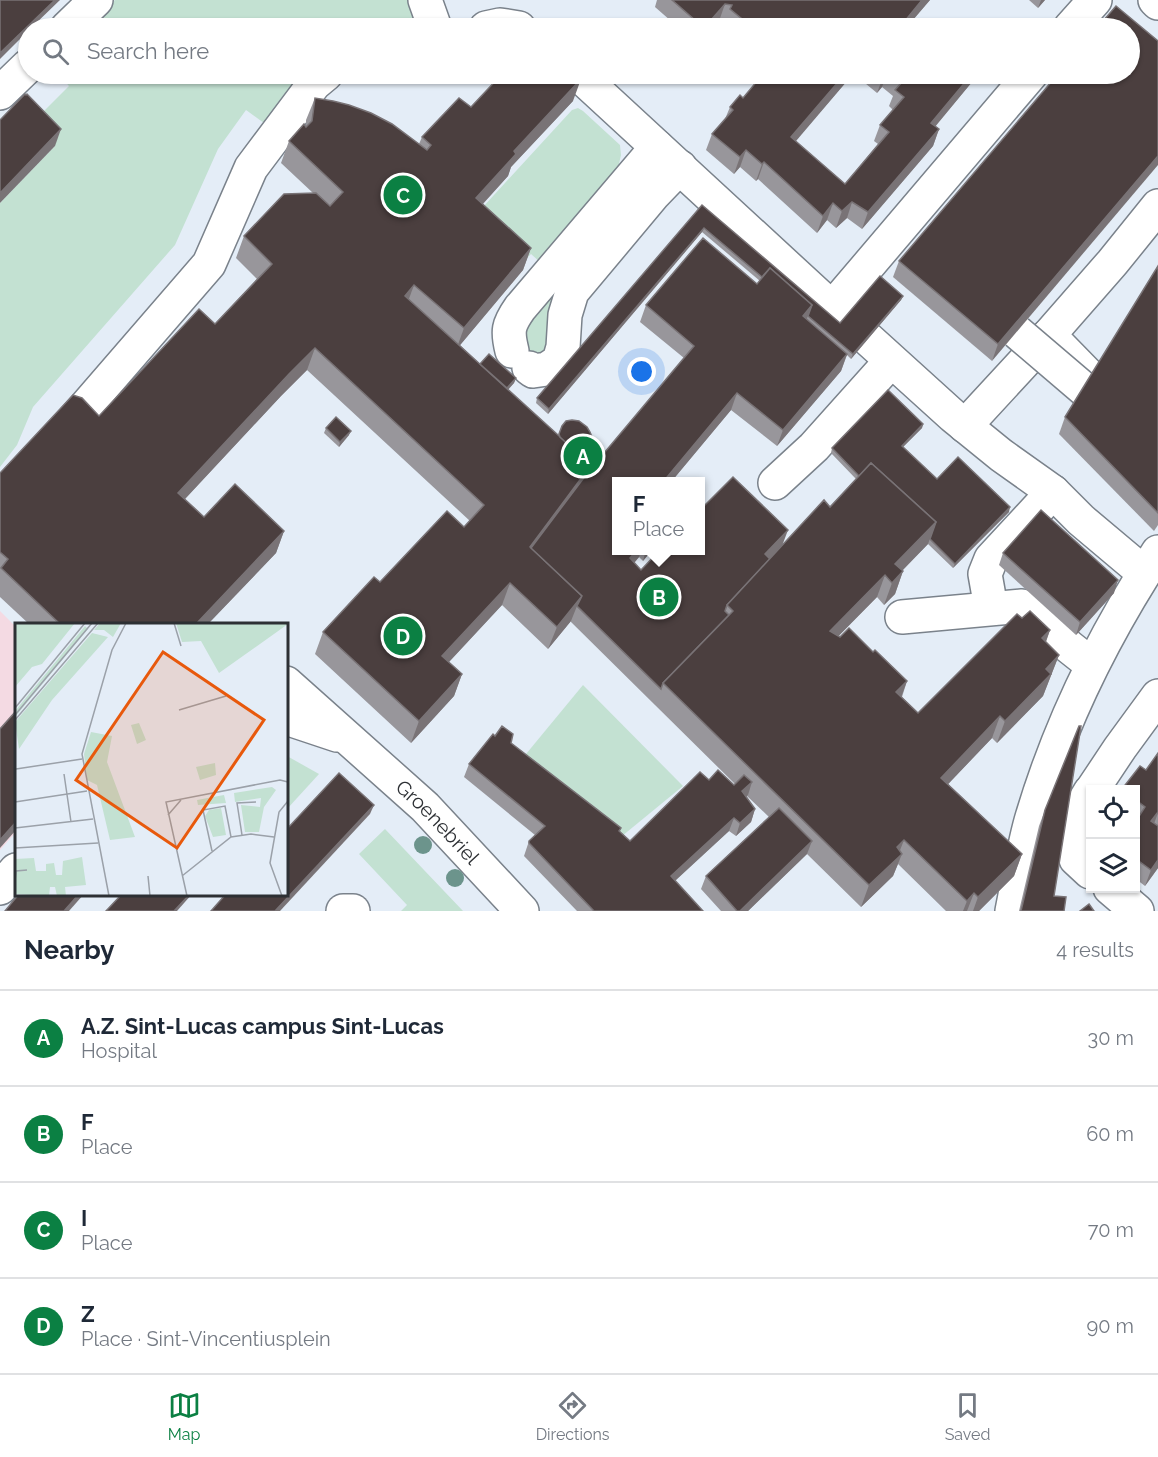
<!DOCTYPE html>
<meta charset="utf-8">
<style>
body{margin:0;font-family:Raleway,sans-serif;background:#f6f6f7;color:#1f2937}
.controls{position:absolute;right:18px;bottom:18px;display:grid;overflow:hidden;border-radius:0px;box-shadow:0 2px 4px #0004}
.controls button{width:54px;height:54px;display:grid;place-items:center;padding:0;border:0;border-bottom:2px solid #e0e1e3;background:#fff;color:#1f2937;font:30px sans-serif}
.you{position:absolute;left:642px;top:372px;width:21px;height:21px;margin:-15px;border:4px solid #fff;border-radius:50%;background:#1a73e8;box-shadow:0 0 0 9px #1a73e833}
.badge{display:grid;place-items:center;width:39px;height:39px;border-radius:50%;background:#0b8043;color:#fff;font-size:20px;font-weight:700}
.pin{position:absolute;translate:-50% -50%;border:3px solid #fff;box-shadow:0 2px 6px #0006}
.popup{position:absolute;left:612px;top:477px;width:93px;height:78px;box-sizing:border-box;display:grid;place-content:center;border-radius:0px;background:#fff;filter:drop-shadow(0 2px 4px #0005);font-size:20px;white-space:nowrap;color:#747a83}
.popup b{font-size:22px;color:#1f2937}
.popup::after{content:'';position:absolute;left:50%;top:100%;margin-left:-12px;border:12px solid transparent;border-top-color:#fff}
.list{margin:0;padding:0;list-style:none}
h2{display:flex;justify-content:space-between;align-items:center;height:78px;margin:0;padding:0 24px;font-size:26px}
h2 small{font-size:20px;font-weight:400;color:#747a83}
.list li{display:grid;grid-template-columns:39px 1fr auto;gap:18px;align-items:center;box-sizing:border-box;height:96px;padding:0 24px;border-top:2px solid #e0e1e3}
.list b{display:block;font-size:22px;white-space:nowrap}
.list p{margin:0;font-size:20px;white-space:nowrap;color:#747a83}
.list em{font-size:20px;font-style:normal;color:#747a83}
.icon{flex:none;width:33px;height:33px;fill:none;stroke:currentColor;stroke-width:2;stroke-linecap:round;stroke-linejoin:round}
.map{position:relative;flex:none;width:1158px;height:911px;overflow:hidden}
.search{position:absolute;background:#fff;box-shadow:0 2px 4px #0004;left:18px;right:18px;top:18px;height:66px;display:flex;align-items:center;gap:15px;box-sizing:border-box;padding:0 21px;border-radius:33px;color:#747a83;font-size:22px}
.sheet{height:462px;background:#fff}
nav{display:flex;justify-content:space-around;align-items:center;box-sizing:border-box;height:84px;border-top:2px solid #e0e1e3;background:#fff;font-size:16px;color:#747a83}
nav a{display:grid;justify-items:center;gap:3px}
nav .on{color:#0b8043}
.map>svg:first-child{display:block}
.education{fill:#f4dae3}
.green{fill:#c3e1d2}
.lines{fill:none;stroke-linecap:round;stroke-linejoin:round}
.minor-casing{stroke:#7a828b;stroke-width:36}
.minor{stroke:#fff;stroke-width:33}
.minor-bridge-casing{stroke:#7a828b;stroke-width:36;stroke-linecap:butt}
.minor-bridge{stroke:#fff;stroke-width:33}
.tree{fill:#6c948c}
.wall{fill:#98969b}
.shaded-wall{fill:#797376}
.building{fill:#4b3f3f;stroke:#797376;stroke-width:1.5}
.labels{text-anchor:middle;stroke-width:6;stroke-linejoin:round;paint-order:stroke}
.street-label{font-size:20px;fill:#2d3034;stroke:#fff}
.inset-road{fill:none;stroke:#9ba1a9;stroke-width:1.5}
.view{fill:#e8590c;fill-opacity:0.15;stroke:#e8590c;stroke-width:3}
.inset-edge{fill:none;stroke:#2d3034;stroke-width:3}
</style>
<div class="map">
<svg width="1158" height="911" viewBox="0 0 1158 911">
<rect width="100%" height="100%" fill="#e4edf7"/>
<polygon class="education" points="0,611 16,627 16,832 0,850"/>
<g class="green">
<polygon points="115,0 411,0 422,28 84,28"/>
<polygon points="58,74 306,74 268,126 246,110 218,149 175,245 33,407 17,445 0,467 0,203 55,146 33,122 69,86"/>
<polygon points="578,108 583,111 620,145 621,155 618,168 541,263 531,254 524,261 483,207 572,110"/>
<polygon points="552,279 565,289 546,356 526,354 517,319"/>
<polygon points="583,685 683,786 616,841 517,765"/>
<polygon points="287,756 319,774 287,809"/>
<polygon points="385,829 463,911 401,911 407,905 359,854"/>
</g>
<g class="lines">
<g class="minor-casing">
<g id="minor">
<polyline points="425,0 435,28"/>
<polyline points="1155,0 1158,3"/>
<polyline points="67,28 96,0"/>
<polyline points="486,28 500,25 519,28"/>
<polyline points="1070,28 1095,0"/>
<polyline points="578,74 845,320"/>
<polyline points="0,93 28,66"/>
<polyline points="832,308 1031,74"/>
<polyline points="868,339 953,416 1001,455 1053,492 1081,520 1144,573"/>
<path d="M 512,351 C 507,331 508,325 520,308 L 657,147"/>
<polyline points="529,368 533,371 547,369 559,361 563,347 565,315 572,292 654,194 680,167"/>
<polyline points="1092,379 1049,335 1112,263 1158,206"/>
<polyline points="74,420 209,264 251,168 314,84 326,74"/>
<polyline points="965,426 1049,335"/>
<polyline points="775,483 814,447 891,361"/>
<polyline points="991,608 985,574 991,559 1053,492"/>
<polyline points="902,617 1022,606 1037,614 1068,646 1092,665"/>
<path id="s1" d="M 286,683 L 425,807 L 522,911"/>
<polyline points="286,718 337,735"/>
<polyline points="1092,790 1120,748 1158,696"/>
<polyline points="1090,792 1081,807 1072,826 1076,859 1090,872"/>
<polyline points="0,888 16,870"/>
<polyline points="1110,888 1137,911"/>
<polyline points="343,911 353,911"/>
<path d="M 1012,911 C 1018,881 1023,850 1031,821 C 1059,725 1103,636 1158,552"/>
</g>
</g>
<use href="#minor" class="minor"/>
<g class="minor-bridge-casing">
<polyline id="minor-bridge" points="1017,332 1085,390"/>
</g>
<use href="#minor-bridge" class="minor-bridge"/>
</g>
<g class="tree">
<circle cx="423" cy="845" r="9"/>
<circle cx="455" cy="878" r="9"/>
</g>
<g class="wall">
<polygon points="657,0 930,0 906,28 728,28 724,25 726,22 719,21 712,28 679,28 655,7"/>
<polygon points="1029,0 1045,0 1038,8"/>
<polygon points="1158,41 992,361 893,277 899,261"/>
<polygon points="853,74 795,141 845,184 878,144 874,141 880,125 893,110 889,106 893,96 882,87 877,93 854,74 975,74 972,82 935,126 939,129 933,146 862,229 847,218 836,228 827,220 817,233 758,179 756,181 740,167 734,174 706,150 712,134 725,119 730,107 743,98"/>
<polygon points="315,98 419,144 422,137 471,107 573,101 511,167 508,176 483,204 531,248 523,270 460,345 480,364 516,378 514,383 508,390 558,436 562,426 591,461 589,463 591,465 589,471 684,358 640,322 646,305 757,284 760,281 702,232 548,414 536,403 537,398 702,205 840,323 903,296 901,300 851,359 847,355 841,371 777,446 731,410 671,482 617,482 617,550 652,550 643,561 639,557 634,563 641,570 782,545 830,507 856,479 831,453 832,448 923,424 922,428 903,447 937,479 1009,512 953,568 928,544 902,571 903,571 895,594 884,605 877,597 838,636 873,652 907,681 902,697 918,713 1022,618 1050,630 1046,642 1059,655 1043,696 997,743 992,738 948,784 1022,854 1014,876 979,911 946,911 898,864 893,876 861,907 807,854 748,911 721,911 701,889 706,876 769,817 747,796 746,796 755,809 751,822 736,836 729,831 675,881 703,911 577,911 524,856 529,841 535,835 464,777 469,764 495,736 511,743 621,828 620,831 630,841 709,780 734,785 735,784 655,705 571,622 571,621 548,649 502,605 449,662 462,674 454,696 411,743 315,654 323,632 380,582 464,527 470,521 307,370 281,396 185,499 204,517 284,531 276,553 208,624 29,624 0,597 0,473 99,416 215,324 257,279 236,258 244,236 313,193 281,163 289,141 306,126 306,120"/>
<polygon points="1158,266 1158,525 1154,531 1059,434 1065,417"/>
<polygon points="326,428 349,435 339,447 324,433"/>
<polygon points="1003,553 1114,593 1076,635 999,565"/>
<polygon points="1158,753 1158,868 1145,886 1136,879 1136,789 1146,770"/>
<polygon points="1045,810 1054,896 1064,911 1019,911 1039,826"/>
</g>
<g class="shaded-wall">
<polygon points="55,0 60,0 31,28 28,28 28,31 0,59 0,53"/>
<polygon points="922,0 930,0 906,28 899,28"/>
<polygon points="1041,0 1045,0 1038,8"/>
<polygon points="725,4 719,21 712,28 705,28"/>
<polygon points="845,74 853,74 785,154 791,137"/>
<polygon points="886,74 887,74 882,87 877,93 883,77"/>
<polygon points="972,74 975,74 972,82 925,139 931,123"/>
<polygon points="581,79 573,101 511,167 508,176 468,220 476,198 514,151"/>
<polygon points="61,129 55,146 0,203 0,193"/>
<polygon points="939,129 933,146 862,229 868,212"/>
<polygon points="746,150 740,167 734,174 740,157"/>
<polygon points="1158,156 1158,165 992,361 998,344"/>
<polygon points="764,162 758,179 756,181 762,164"/>
<polygon points="852,202 847,218 836,228 842,211"/>
<polygon points="833,203 827,220 817,233 823,216"/>
<polygon points="704,228 702,232 548,414 549,409"/>
<polygon points="531,248 523,270 456,350 464,328"/>
<polygon points="414,285 406,307 405,296"/>
<polygon points="903,296 901,300 851,359 853,354"/>
<polygon points="812,305 806,321 803,316"/>
<polygon points="315,348 307,370 281,396 170,515 178,493 289,374"/>
<polygon points="847,354 841,371 777,446 783,430"/>
<polygon points="516,378 514,383 493,406 495,401"/>
<polygon points="737,393 731,410 671,482 663,482"/>
<polygon points="923,424 922,428 900,450 902,446"/>
<polygon points="351,431 349,435 339,447 340,442"/>
<polygon points="591,465 583,487 531,556 530,547"/>
<polygon points="1010,507 1009,512 953,568 955,564"/>
<polygon points="936,522 928,544 891,582 895,564"/>
<polygon points="788,530 782,546 759,570 765,554"/>
<polygon points="284,531 276,553 208,624 196,624"/>
<polygon points="637,550 641,550 639,557 624,575 630,558"/>
<polygon points="646,550 652,550 643,561"/>
<polygon points="903,571 895,594 884,605 892,583"/>
<polygon points="885,575 877,597 822,653 830,631"/>
<polygon points="1118,580 1114,593 1076,635 1080,622"/>
<polygon points="510,583 502,605 434,678 442,656"/>
<polygon points="582,596 578,607 577,606 571,621 548,649 557,627"/>
<polygon points="1050,630 1042,652 1042,638"/>
<polygon points="1059,655 1043,696 997,743 1005,721 1046,669"/>
<polygon points="462,674 454,696 411,743 419,721"/>
<polygon points="907,681 899,703 896,692"/>
<polygon points="1000,716 992,738 933,800 941,778"/>
<polygon points="752,782 748,795 738,804 742,791"/>
<polygon points="374,805 370,814 280,911 275,911"/>
<polygon points="755,809 751,822 736,836 740,823"/>
<polygon points="1158,813 1152,829 1151,821"/>
<polygon points="734,818 729,831 666,889 671,876"/>
<polygon points="16,822 16,830 0,848 0,840"/>
<polygon points="904,840 897,858 902,854 893,876 861,907 869,885 897,847"/>
<polygon points="812,841 807,854 748,911 740,911"/>
<polygon points="1022,854 1014,876 979,911 973,911 978,897"/>
<polygon points="1158,860 1158,868 1145,886 1151,870"/>
<polygon points="974,893 967,911 963,911 967,901"/>
<polygon points="79,894 84,894 69,911 64,911"/>
<polygon points="190,894 192,894 177,911 174,911"/>
</g>
<g class="building">
<polygon points="0,0 55,0 0,53"/>
<polygon points="672,0 922,0 900,27 897,25 894,28 752,28 753,28 730,9 732,5 725,4 704,28"/>
<polygon points="1116,6 1158,41 1158,156 998,344 899,261 1058,74 1130,74 1130,28 1097,28"/>
<polygon points="925,20 935,28 918,28"/>
<polygon points="502,74 575,74 581,79 514,151 516,154 476,198 531,248 464,328 414,285 405,296 591,465 530,547 582,596 557,627 510,583 442,656 462,674 419,721 323,632 374,577 380,582 447,511 464,527 484,505 315,348 289,374 178,493 204,517 235,484 284,531 196,624 60,624 1,568 8,559 0,552 0,473 73,395 82,398 99,416 199,309 215,324 272,264 244,236 284,194 316,193 330,206 343,192 289,141 304,124 306,127 312,121 315,98 333,101 349,105 371,113 392,124 427,150 431,145 422,137 459,98 471,107"/>
<polygon points="763,74 845,74 791,137 845,184 889,132 880,125 904,97 895,90 902,82 891,74 972,74 931,123 939,129 868,212 852,202 842,211 833,203 823,216 764,162 762,164 746,150 740,157 712,134 733,110 730,107 740,95 743,98"/>
<polygon points="25,94 26,95 27,94 61,129 0,193 0,120"/>
<polygon points="702,205 840,323 880,276 903,296 853,354 808,316 812,305 770,268 762,277 704,228 549,409 537,398"/>
<polygon points="703,238 757,284 770,268 812,305 803,316 847,354 783,430 737,393 663,482 617,482 617,550 637,550 630,558 641,570 660,550 701,550 701,509 733,477 788,530 765,554 770,559 727,605 725,611 729,615 663,683 661,689 577,606 582,596 531,548 589,471 694,346 646,305"/>
<polygon points="1158,266 1158,513 1065,417"/>
<polygon points="489,354 516,378 507,388 480,364"/>
<polygon points="888,390 923,424 902,446 937,479 958,457 1010,507 955,564 930,539 936,522 871,463 859,476 832,448"/>
<polygon points="336,417 351,431 340,442 326,428"/>
<polygon points="572,420 579,421 587,427 590,432 594,442 595,450 592,457 587,462 560,437 559,434 562,426 566,421"/>
<polygon points="871,463 936,522 895,564 903,571 892,583 885,575 830,631 840,637 849,628 873,652 875,650 907,681 896,692 918,713 1017,614 1022,618 1030,611 1050,630 1042,638 1059,655 1046,669 1051,674 1005,721 1000,716 941,778 1022,854 978,897 974,893 967,901 904,840 897,847 902,854 869,885 663,683 733,611 727,605 824,500 830,507"/>
<polygon points="1041,510 1118,580 1080,622 1003,553"/>
<polygon points="16,711 16,822 0,840 0,729"/>
<polygon points="502,726 513,734 511,743 621,828 619,831 630,841 700,772 709,780 718,770 734,785 744,775 752,782 742,791 755,809 740,823 734,818 671,876 703,911 594,911 529,843 529,841 545,826 469,764 493,734 495,736"/>
<polygon points="1079,726 1081,726 1054,896 1066,897 1064,911 1021,911 1045,810"/>
<polygon points="1158,753 1158,812 1151,821 1158,826 1158,860 1151,870 1136,859 1136,821 1145,807 1136,800 1136,789 1122,789 1140,766 1146,770"/>
<polygon points="339,773 374,805 275,911 211,911 226,894 286,894 286,830"/>
<polygon points="779,808 812,841 740,911 737,911 706,876"/>
<polygon points="19,894 79,894 64,911 5,911"/>
<polygon points="122,894 190,894 174,911 106,911"/>
<polygon points="1089,904 1094,911 1080,911"/>
</g>
<g class="labels">
<g class="street-label">
<text dy="7" stroke="none"><textPath href="#s1" startOffset="206">Groenebriel</textPath></text>
</g>
</g>
<g transform="translate(15 623)">
<rect width="273" height="273" fill="#e4edf7"/>
<path d="M 0,0 L 60,0 L 27,41 L 17,44 L 0,64 ZM 85,0 L 106,0 L 98,14 L 89,7 L 79,7 ZM 161,0 L 273,0 L 273,1 L 204,50 L 186,18 L 167,19 ZM 70,3 L 73,6 L 0,94 L 0,88 ZM 77,10 L 93,14 L 37,77 L 4,126 L 0,99 ZM 124,100 L 131,117 L 122,121 L 116,102 ZM 76,109 L 97,113 L 92,139 L 120,214 L 95,217 L 82,162 L 72,157 L 69,131 ZM 200,140 L 201,152 L 185,157 L 181,144 ZM 257,164 L 261,167 L 249,184 L 244,209 L 230,209 L 226,182 L 245,184 L 246,175 L 220,179 L 219,170 ZM 209,172 L 211,180 L 183,182 L 182,177 ZM 206,185 L 211,212 L 198,214 L 190,193 L 194,187 ZM 67,234 L 71,262 L 50,264 L 51,273 L 42,273 L 40,264 L 35,264 L 34,273 L 0,271 L 0,236 L 19,235 L 21,248 L 31,248 L 31,241 L 39,240 L 41,252 L 47,252 L 48,238 Z" fill="#c3e1d2"/>
<path class="inset-road" d="M 159,0 L 166,23M 0,85 L 70,0M 164,87 L 211,73M 0,92 L 77,0M 0,97 L 83,0M 0,114 L 0,161M 1,146 L 67,136M 49,151 L 56,199M 0,179 L 72,168M 153,192 L 166,177M 0,205 L 78,196M 227,212 L 222,180 L 241,179M 0,225 L 83,220M 197,228 L 188,187 L 210,183 L 216,214M 133,253 L 135,273M 167,253 L 216,214 L 236,211 L 259,214M 0,258 L 1,248 L 12,247M 94,273 L 67,131 L 97,27 L 111,0M 172,273 L 151,179 L 265,157 L 273,159M 267,273 L 255,240 L 264,189 L 273,178"/>
<path class="view" d="M 148,29 L 249,97 L 162,225 L 61,157 Z"/>
<rect width="273" height="273" class="inset-edge"/>
</g>
</svg>
<div class="controls">
<button><svg class="icon" aria-label="locate" viewBox="0 0 24 24"><circle cx="12" cy="12" r="6"/><path d="M12 2v4M12 18v4M2 12h4M18 12h4"/></svg></button>
<button><svg class="icon" aria-label="layers" viewBox="0 0 24 24"><path d="M12 4l9 5-9 5-9-5zM3 14l9 5 9-5"/></svg></button>
</div>
<div class="you"></div>
<div class="pin badge" style="left:583px;top:456px">A</div>
<div class="pin badge" style="left:659px;top:597px">B</div>
<div class="popup"><b>F</b>Place</div>
<div class="pin badge" style="left:403px;top:195px">C</div>
<div class="pin badge" style="left:403px;top:636px">D</div>
<div class="search"><svg class="icon" aria-label="search" viewBox="0 0 24 24"><circle cx="10" cy="10" r="6"/><path d="M15 15l6 6"/></svg>Search here</div>
</div>
<section class="sheet">
<h2>Nearby<small>4 results</small></h2>
<ul class="list">
<li><span class="badge">A</span><div><b>A.Z. Sint-Lucas campus Sint-Lucas</b><p>Hospital</p></div><em>30 m</em></li>
<li><span class="badge">B</span><div><b>F</b><p>Place</p></div><em>60 m</em></li>
<li><span class="badge">C</span><div><b>I</b><p>Place</p></div><em>70 m</em></li>
<li><span class="badge">D</span><div><b>Z</b><p>Place · Sint-Vincentiusplein</p></div><em>90 m</em></li>
</ul>
</section>
<nav>
<a class="on"><svg class="icon" aria-label="map" viewBox="0 0 24 24"><path d="M3 6l6-2 6 2 6-2v14l-6 2-6-2-6 2zM9 4v14M15 6v14"/></svg>Map</a>
<a><svg class="icon" aria-label="directions" viewBox="0 0 24 24"><path d="M12 3l9 9-9 9-9-9zM9 14v-3h6M13 9l2 2-2 2"/></svg>Directions</a>
<a><svg class="icon" aria-label="saved" viewBox="0 0 24 24"><path d="M7 4h10v16l-5-4-5 4z"/></svg>Saved</a>
</nav>
